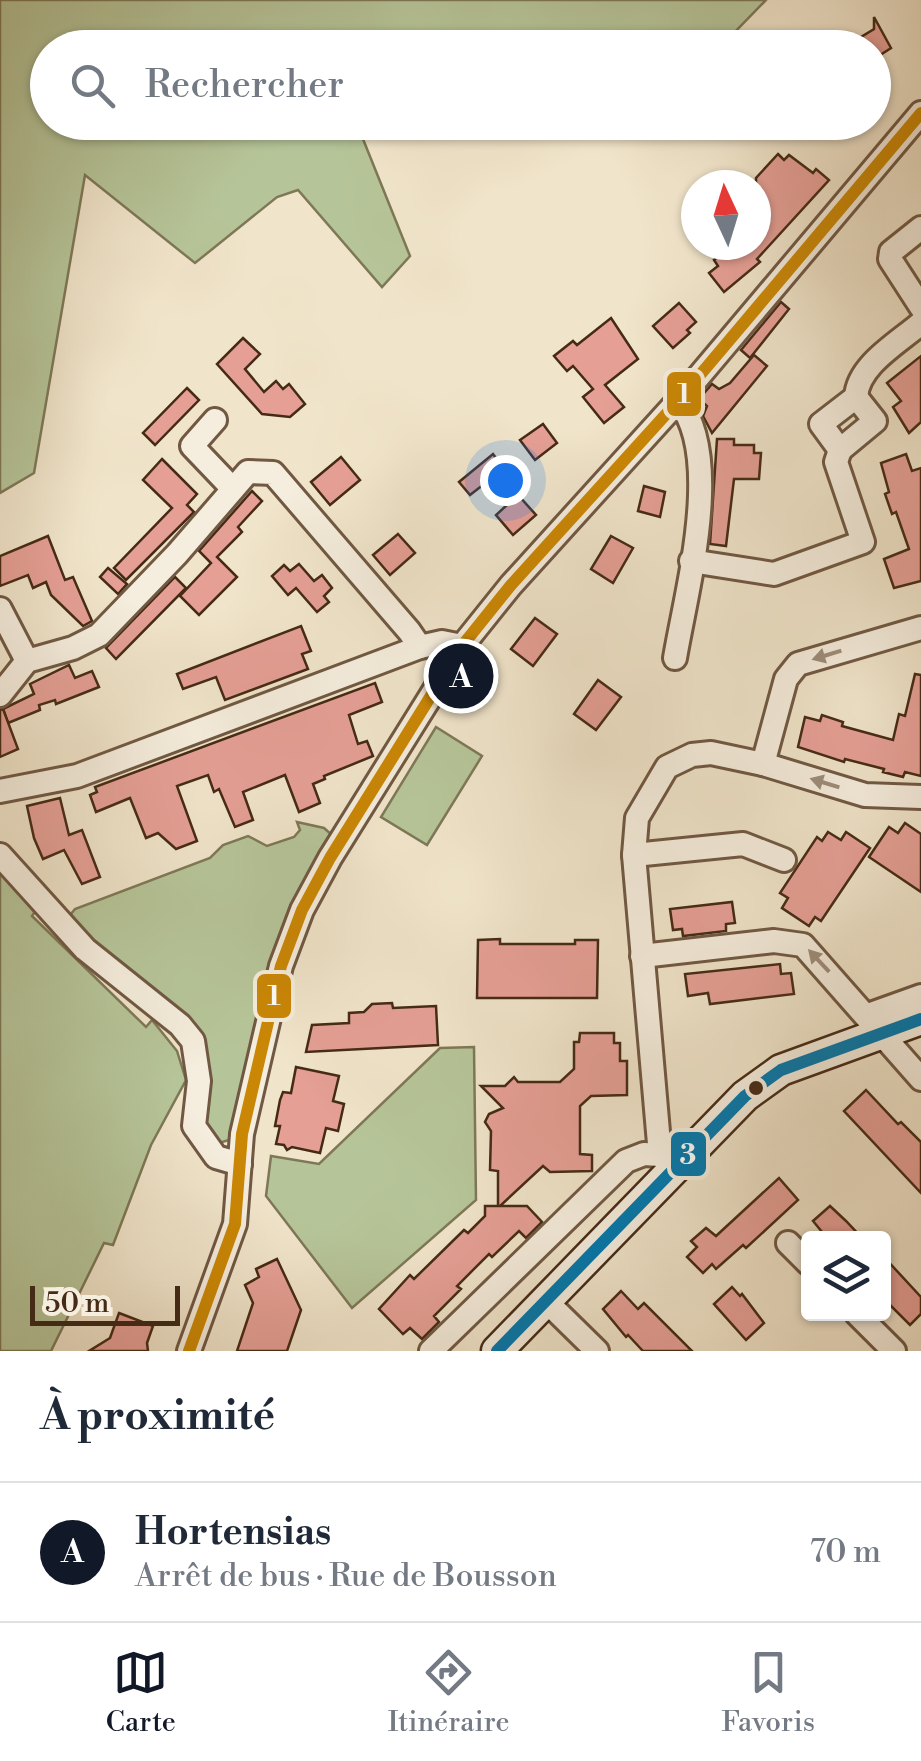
<!DOCTYPE html>
<html lang="fr">
<meta charset="utf-8">
<style>
body{margin:0;font-family:"Libre Bodoni",serif;background:#f2f2f3;color:#1f2937}
.controls{position:absolute;right:30px;bottom:30px;display:grid;overflow:hidden;border-radius:10px;box-shadow:0 2px 8px #0004}
.controls button{width:90px;height:90px;display:grid;place-items:center;padding:0;border:0;border-bottom:2px solid #e0e1e3;background:#fff;color:#1f2937;font:50px sans-serif}
.compass{position:absolute;left:681px;top:170px;width:90px;height:90px;border-radius:50%;background:#fff;box-shadow:0 2px 8px #0004;rotate:356deg}
.scale{position:absolute;left:30px;bottom:25px;width:150px;box-sizing:border-box;padding-left:10px;border:5px solid #452a15;border-top:0;font-size:28px;line-height:35px;white-space:nowrap;color:#452a15;-webkit-text-stroke:8px #f5eddd;paint-order:stroke}
.you{position:absolute;left:505px;top:480px;width:35px;height:35px;margin:-25px;border:8px solid #fff;border-radius:50%;background:#1a73e8;box-shadow:0 0 0 15px #1a73e833}
.badge{display:grid;place-items:center;width:65px;height:65px;border-radius:50%;background:#111827;color:#fff;font-size:32px;font-weight:700}
.pin{position:absolute;translate:-50% -50%;border:5px solid #fff;box-shadow:0 2px 10px #0006}
.list{margin:0;padding:0;list-style:none}
h2{display:flex;justify-content:space-between;align-items:center;height:130px;margin:0;padding:0 40px;font-size:42px}
h2 small{font-size:32px;font-weight:400;color:#747a83}
.list li{display:grid;grid-template-columns:65px 1fr auto;gap:30px;align-items:center;box-sizing:border-box;height:140px;padding:0 40px;border-top:2px solid #e0e1e3}
.list b{display:block;font-size:38px;white-space:nowrap}
.list p{margin:0;font-size:32px;white-space:nowrap;color:#747a83}
.list em{font-size:32px;font-style:normal;color:#747a83}
.icon{flex:none;width:55px;height:55px;fill:none;stroke:currentColor;stroke-width:2;stroke-linecap:round;stroke-linejoin:round}
.map{position:relative;flex:none;width:921px;height:1351px;overflow:hidden}
.search{position:absolute;background:#fff;box-shadow:0 2px 8px #0004;left:30px;right:30px;top:30px;height:110px;display:flex;align-items:center;gap:25px;box-sizing:border-box;padding:0 35px;border-radius:55px;color:#747a83;font-size:38px}
.sheet{height:270px;background:#fff}
nav{display:flex;justify-content:space-around;align-items:center;box-sizing:border-box;height:140px;border-top:2px solid #e0e1e3;background:#fff;font-size:28px;color:#747a83}
nav a{display:grid;justify-items:center;gap:5px}
nav .on{color:#111827}
.map>svg:first-child{display:block}
.green{fill:#b6c599;stroke:#7e7857;stroke-width:2.5}
.building{fill:#e59f95;stroke:#452a15;stroke-width:2.5}
.lines{fill:none;stroke-linecap:round;stroke-linejoin:round}
.minor-casing{stroke:#705842;stroke-width:28}
.secondary-casing{stroke:#452a15;stroke-width:35}
.minor{stroke:#f5eddd;stroke-width:22}
.secondary{stroke:#f5eddd;stroke-width:30}
.bus-1-casing{stroke:#f5eddd;stroke-width:20}
.bus-2-casing{stroke:#f5eddd;stroke-width:20}
.bus-1{stroke:#ca8705;stroke-width:12}
.bus-2{stroke:#0077ac;stroke-width:12}
.oneway{fill:#9d8c79}
.bus-dot{fill:#452a15;stroke:#f5eddd;stroke-width:4}
.line-badge{stroke:#f5eddd;stroke-width:4}
.badge-label{font-size:28px;text-anchor:middle;font-weight:bold;fill:#fff}
</style>
<div class="map">
<svg width="921" height="1351" viewBox="0 0 921 1351">
<rect width="100%" height="100%" fill="#f0e4ca"/>
<filter id="stains"><feTurbulence type="fractalNoise" baseFrequency=".002" numOctaves="4"/><feColorMatrix values="0 0 0 0 .2 0 0 0 0 .09 0 0 0 0 .02 0 0 0 .5 -.17"/></filter>
<radialGradient id="worn" r=".72"><stop offset=".6" stop-color="#630" stop-opacity="0"/><stop offset="1" stop-color="#630" stop-opacity=".3"/></radialGradient>
<g class="green">
<polygon points="0,0 766,0 726,41 701,47 48,48 48,122 421,123 363,139 410,256 382,287 298,190 277,197 195,263 85,175 34,473 0,493"/>
<polygon points="436,727 482,756 427,845 381,817"/>
<polygon points="297,822 324,828 332,835 271,961 229,1140 212,1145 201,1127 207,1061 67,919 75,909 210,858 223,845 248,836 267,846 294,837 300,830"/>
<polygon points="0,864 40,904 32,916 146,1027 152,1020 177,1051 186,1080 151,1145 113,1245 104,1243 51,1351 0,1351"/>
<polygon points="474,1047 476,1200 352,1308 266,1196 271,1156 319,1164 440,1048"/>
</g>
<g class="building">
<polygon points="874,17 891,48 874,59 874,48 843,48 874,29"/>
<polygon points="778,154 784,160 789,155 813,173 816,169 829,180 757,259 760,262 724,292 709,273 718,266 714,260 731,245 756,245 756,178"/>
<polygon points="781,302 789,309 750,358 741,350"/>
<polygon points="679,303 696,322 687,330 690,333 673,348 653,326"/>
<polygon points="611,318 638,359 605,385 624,407 604,423 583,397 593,389 573,366 567,371 554,356 573,341 577,345"/>
<polygon points="243,338 260,354 245,369 264,392 276,381 283,389 289,384 305,404 290,417 262,414 217,364"/>
<polygon points="754,355 767,366 712,433 703,416 707,406 699,399 712,384 719,389 730,383"/>
<polygon points="921,356 921,422 909,433 893,407 901,401 887,383"/>
<polygon points="187,388 199,400 155,445 143,433"/>
<polygon points="543,424 557,443 535,460 520,440"/>
<polygon points="717,439 734,439 734,445 754,445 754,453 761,453 759,479 734,479 726,546 710,544"/>
<polygon points="493,454 515,484 511,487 536,515 513,535 496,515 507,505 488,481 470,495 459,482"/>
<polygon points="906,454 912,471 921,468 921,581 894,588 884,559 909,549 896,512 892,514 885,494 889,492 881,463"/>
<polygon points="341,457 360,480 330,505 311,482"/>
<polygon points="162,459 197,494 187,505 194,512 126,580 114,568 172,508 143,480"/>
<polygon points="644,486 665,492 660,517 638,511"/>
<polygon points="252,491 262,501 238,527 242,532 217,557 237,577 199,615 180,596 211,563 199,551"/>
<polygon points="398,534 415,553 390,575 373,555"/>
<polygon points="48,536 65,580 73,577 92,621 83,626 51,595 46,582 33,588 28,575 0,586 0,556"/>
<polygon points="611,536 633,548 613,583 591,569"/>
<polygon points="299,564 314,581 322,575 332,588 324,596 329,602 317,612 296,588 288,595 272,576 284,565 290,571"/>
<polygon points="108,568 127,584 118,594 100,577"/>
<polygon points="175,577 186,588 116,659 106,648"/>
<polygon points="535,618 557,634 533,666 511,649"/>
<polygon points="301,626 311,651 302,654 308,669 225,700 216,677 183,689 177,674"/>
<polygon points="69,665 75,678 92,671 99,687 56,704 55,700 39,705 40,710 8,723 3,709 34,694 30,684"/>
<polygon points="915,674 921,675 921,776 905,772 903,777 883,772 884,769 845,759 844,762 798,747 805,717 820,721 822,715 843,722 842,726 893,740 899,714 905,716"/>
<polygon points="598,680 621,697 596,730 574,714"/>
<polygon points="375,683 382,702 349,715 358,744 367,741 373,756 324,776 325,779 313,784 320,803 299,812 285,775 243,792 253,820 235,827 219,789 214,792 208,775 177,786 197,841 176,849 158,833 146,838 130,798 96,812 90,795 97,792 95,787"/>
<polygon points="3,709 18,749 0,757 0,710"/>
<polygon points="60,798 69,835 82,830 100,877 82,884 64,850 43,859 34,838 27,806"/>
<polygon points="905,823 921,834 921,892 869,857 889,827 898,833"/>
<polygon points="828,832 841,840 846,832 870,848 821,921 815,917 809,926 782,908 788,898 780,893 817,837 822,841"/>
<polygon points="732,902 735,923 726,924 726,931 683,936 682,929 673,930 670,909"/>
<polygon points="500,939 500,944 575,944 575,940 598,940 597,998 477,998 478,940"/>
<polygon points="780,964 781,974 791,973 794,994 710,1004 708,993 688,996 685,974"/>
<polygon points="392,1003 393,1008 436,1006 438,1045 306,1052 312,1025 349,1023 349,1013 364,1012 372,1004"/>
<polygon points="580,1033 614,1033 614,1043 620,1043 620,1061 627,1061 627,1095 591,1096 580,1106 580,1154 592,1155 592,1171 550,1172 543,1166 500,1206 527,1206 542,1222 526,1238 519,1231 492,1257 489,1254 457,1286 461,1289 434,1316 439,1322 422,1339 410,1328 403,1334 379,1309 410,1275 414,1279 464,1230 468,1233 485,1216 485,1206 498,1206 498,1171 490,1170 491,1131 485,1122 489,1114 503,1108 481,1086 505,1086 514,1077 518,1082 560,1082 574,1069 574,1042 579,1042"/>
<polygon points="296,1067 339,1076 333,1101 344,1104 338,1131 326,1128 320,1153 292,1147 287,1150 284,1145 276,1144 280,1126 275,1126 280,1100 283,1092 291,1093"/>
<polygon points="866,1090 898,1124 901,1122 921,1142 921,1193 844,1111"/>
<polygon points="779,1178 798,1200 746,1248 743,1245 716,1269 712,1264 703,1273 687,1257 697,1247 691,1241 706,1228 716,1236"/>
<polygon points="830,1206 846,1221 862,1238 827,1238 813,1221"/>
<polygon points="884,1257 921,1297 921,1314 910,1325 884,1299"/>
<polygon points="277,1259 301,1310 287,1351 237,1351 253,1303 245,1285 259,1277 256,1269"/>
<polygon points="732,1287 740,1296 742,1294 764,1323 746,1340 714,1304"/>
<polygon points="621,1291 638,1309 644,1303 692,1351 643,1351 628,1335 626,1337 603,1309"/>
<polygon points="119,1313 153,1326 147,1343 148,1351 89,1351 110,1338"/>
</g>
<g class="lines">
<g class="minor-casing">
<g id="minor">
<polyline points="921,228 891,252 890,259 921,307"/>
<polyline points="215,420 192,446 233,489"/>
<polyline points="840,450 875,421 856,397"/>
<path d="M 691,561 L 774,574 L 863,542 L 836,462 L 840,450 L 821,424 L 856,397 C 858,365 898,343 921,323"/>
<polyline points="0,609 27,661"/>
<path d="M 675,658 C 686,592 724,456 678,401"/>
<polyline points="0,695 27,661 73,648 99,635 177,554 248,472 273,473 409,631 420,647"/>
<polyline points="763,764 786,679 798,664 921,628"/>
<polyline points="0,791 77,776 420,647 442,642 462,646"/>
<polyline points="0,855 85,949 180,1025 193,1041 199,1081 194,1126 216,1157 240,1164"/>
<polyline points="634,855 743,844 784,860"/>
<polyline points="642,956 774,941 803,945 921,1079"/>
<polyline points="868,1015 921,996"/>
<polyline points="675,1166 660,1155 634,855 637,818 667,767 692,755 711,753 763,764 865,795 921,797"/>
<polyline points="788,1243 808,1263"/>
<polyline points="545,1300 597,1351"/>
<polyline points="857,1314 894,1351"/>
<polyline points="189,1351 235,1224 242,1134 281,966 302,910 330,858 462,646 511,585 678,401 921,113"/>
<polyline points="431,1351 626,1161 644,1154 660,1155"/>
</g>
</g>
<g class="secondary-casing">
<polyline id="secondary" points="497,1351 745,1096 781,1070 921,1019"/>
</g>
<use href="#minor" class="minor"/>
<use href="#secondary" class="secondary"/>
<g class="bus-1-casing">
<polyline id="bus-1" points="189,1351 235,1224 242,1134 281,966 302,910 330,858 462,646 511,585 678,401 921,113"/>
</g>
<g class="bus-2-casing">
<polyline id="bus-2" points="497,1351 745,1096 781,1070 921,1019"/>
</g>
<use href="#bus-1" class="bus-1"/>
<use href="#bus-2" class="bus-2"/>
</g>
<defs><path id="oneway-solid" d="M-6-.8H1V-3.2L6.5 0L1 3.2V.8H-6Z" transform="scale(2.5)"/></defs>
<g class="oneway">
<use href="#oneway-solid" transform="translate(827 655) rotate(163)"/>
<use href="#oneway-solid" transform="translate(825 783) rotate(-163)"/>
<use href="#oneway-solid" transform="translate(819 961) rotate(-133)"/>
</g>
<circle class="bus-dot" cx="756" cy="1088" r="9"/>
<g class="line-badge">
<rect x="665" y="370" width="38" height="48" rx="10" fill="#ca8705"/>
<rect x="255" y="972" width="38" height="48" rx="10" fill="#ca8705"/>
<rect x="669" y="1130" width="39" height="48" rx="10" fill="#0077ac"/>
</g>
<g class="badge-label">
<text x="684" y="403">1</text>
<text x="274" y="1005">1</text>
<text x="688" y="1164">3</text>
</g>
<rect width="100%" height="100%" filter="url(#stains)"/>
<rect width="100%" height="100%" fill="url(#worn)"/>
</svg>
<div class="controls">
<button><svg class="icon" aria-label="layers" viewBox="0 0 24 24"><path d="M12 4l9 5-9 5-9-5zM3 14l9 5 9-5"/></svg></button>
</div>
<svg class="compass" viewBox="-18 -18 36 36"><path d="M0-13l5 13h-10z" fill="#e53935"/><path d="M0 13l5-13h-10z" fill="#747a83"/></svg>
<div class="scale">50 m</div>
<div class="you"></div>
<div class="pin badge" style="left:461px;top:676px">A</div>
<div class="search"><svg class="icon" aria-label="search" viewBox="0 0 24 24"><circle cx="10" cy="10" r="6"/><path d="M15 15l6 6"/></svg>Rechercher</div>
</div>
<section class="sheet">
<h2>À proximité<small></small></h2>
<ul class="list">
<li><span class="badge">A</span><div><b>Hortensias</b><p>Arrêt de bus · Rue de Bousson</p></div><em>70 m</em></li>
</ul>
</section>
<nav>
<a class="on"><svg class="icon" aria-label="map" viewBox="0 0 24 24"><path d="M3 6l6-2 6 2 6-2v14l-6 2-6-2-6 2zM9 4v14M15 6v14"/></svg>Carte</a>
<a><svg class="icon" aria-label="directions" viewBox="0 0 24 24"><path d="M12 3l9 9-9 9-9-9zM9 14v-3h6M13 9l2 2-2 2"/></svg>Itinéraire</a>
<a><svg class="icon" aria-label="saved" viewBox="0 0 24 24"><path d="M7 4h10v16l-5-4-5 4z"/></svg>Favoris</a>
</nav>
